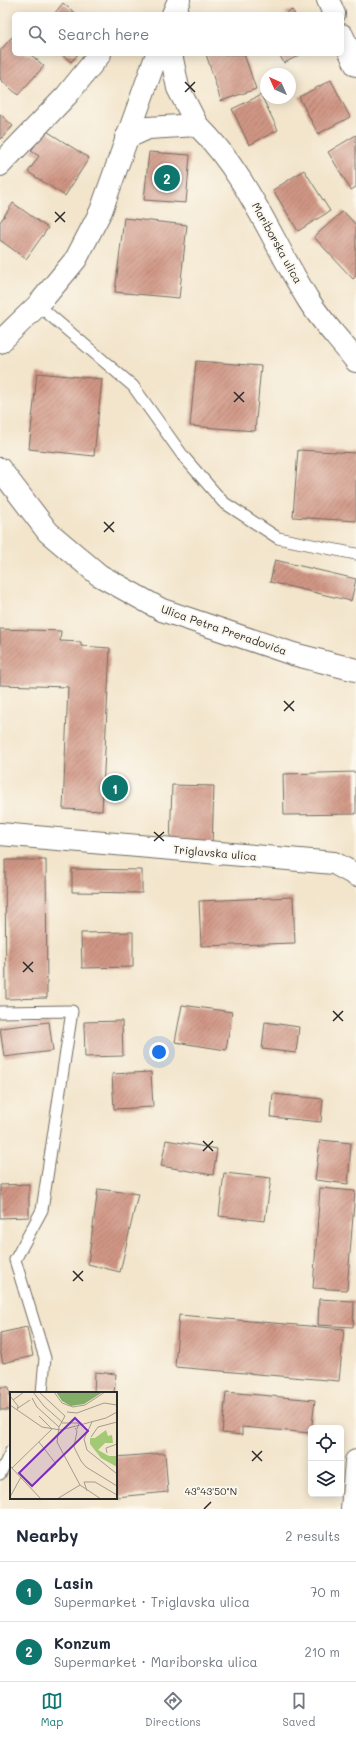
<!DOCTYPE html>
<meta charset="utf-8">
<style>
body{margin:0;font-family:Mali,sans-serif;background:#f6f6f7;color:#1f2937}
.controls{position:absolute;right:12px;bottom:12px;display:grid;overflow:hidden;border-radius:6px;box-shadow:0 2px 10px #0003}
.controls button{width:36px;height:36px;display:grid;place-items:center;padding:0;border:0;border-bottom:1px solid #e0e1e3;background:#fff;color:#1f2937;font:20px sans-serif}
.compass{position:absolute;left:260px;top:68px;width:36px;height:36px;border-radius:50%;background:#fff;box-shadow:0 2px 10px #0003;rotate:315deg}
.you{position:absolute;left:159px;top:1052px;width:14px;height:14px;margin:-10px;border:3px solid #fff;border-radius:50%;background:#1a73e8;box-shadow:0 0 0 6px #1a73e833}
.badge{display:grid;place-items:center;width:26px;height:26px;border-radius:50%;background:#0f766e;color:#fff;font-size:13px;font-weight:700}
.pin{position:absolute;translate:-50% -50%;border:2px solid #fff;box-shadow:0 1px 4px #0006}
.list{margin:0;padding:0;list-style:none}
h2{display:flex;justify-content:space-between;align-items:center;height:52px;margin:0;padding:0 16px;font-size:17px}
h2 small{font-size:13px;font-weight:400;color:#747a83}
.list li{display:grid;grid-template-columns:26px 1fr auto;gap:12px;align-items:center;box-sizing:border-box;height:60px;padding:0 16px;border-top:1px solid #e0e1e3}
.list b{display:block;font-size:15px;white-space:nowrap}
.list p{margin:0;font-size:13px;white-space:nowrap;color:#747a83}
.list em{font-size:13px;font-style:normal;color:#747a83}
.icon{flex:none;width:22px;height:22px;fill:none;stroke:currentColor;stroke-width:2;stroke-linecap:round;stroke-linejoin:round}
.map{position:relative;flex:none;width:356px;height:1509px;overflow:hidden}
.search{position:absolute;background:#fff;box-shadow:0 2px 10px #0003;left:12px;right:12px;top:12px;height:44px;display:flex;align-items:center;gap:10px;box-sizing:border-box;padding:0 14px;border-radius:6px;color:#747a83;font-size:15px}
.sheet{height:172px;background:#fff}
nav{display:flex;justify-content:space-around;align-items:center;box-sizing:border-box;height:56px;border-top:1px solid #e0e1e3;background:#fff;font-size:11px;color:#747a83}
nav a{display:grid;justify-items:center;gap:2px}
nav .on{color:#0f766e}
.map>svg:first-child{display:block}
.building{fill:url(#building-hatch)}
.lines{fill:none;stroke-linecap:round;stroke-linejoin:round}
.service-casing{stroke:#716c63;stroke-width:13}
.minor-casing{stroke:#716c63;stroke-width:24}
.tertiary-casing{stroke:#716c63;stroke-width:24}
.service{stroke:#fff;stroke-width:11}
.minor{stroke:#fff;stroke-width:22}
.tertiary{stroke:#fff;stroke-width:22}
.ticks{fill:none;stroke:#2b2b2b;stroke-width:1.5}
.labels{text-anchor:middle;stroke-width:4;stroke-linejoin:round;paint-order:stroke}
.street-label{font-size:11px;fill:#2b2b2b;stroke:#fbf7ec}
.inset-road{fill:none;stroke:#a39b8c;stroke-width:1}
.view{fill:#7b2cbf;fill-opacity:0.15;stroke:#7b2cbf;stroke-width:2}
.inset-edge{fill:none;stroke:#2b2b2b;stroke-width:2}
.ticks-label{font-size:10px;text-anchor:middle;fill:#2b2b2b;stroke:#fbf7ec;stroke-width:4;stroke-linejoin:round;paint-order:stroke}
</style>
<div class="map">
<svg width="356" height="1509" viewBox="0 0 356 1509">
<defs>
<pattern id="building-hatch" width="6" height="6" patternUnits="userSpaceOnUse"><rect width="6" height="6" fill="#d09584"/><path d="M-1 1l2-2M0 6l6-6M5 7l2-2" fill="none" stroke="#a97a6c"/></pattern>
</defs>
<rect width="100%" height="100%" fill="#fbf7ec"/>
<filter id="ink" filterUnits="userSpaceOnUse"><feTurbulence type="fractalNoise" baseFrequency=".025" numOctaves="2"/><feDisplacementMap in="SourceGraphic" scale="8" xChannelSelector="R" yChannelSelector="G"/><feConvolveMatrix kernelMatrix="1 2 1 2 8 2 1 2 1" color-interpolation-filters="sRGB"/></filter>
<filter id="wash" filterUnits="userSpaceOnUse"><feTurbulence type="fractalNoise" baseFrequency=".012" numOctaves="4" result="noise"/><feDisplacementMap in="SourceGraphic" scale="16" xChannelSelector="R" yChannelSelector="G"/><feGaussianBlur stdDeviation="0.9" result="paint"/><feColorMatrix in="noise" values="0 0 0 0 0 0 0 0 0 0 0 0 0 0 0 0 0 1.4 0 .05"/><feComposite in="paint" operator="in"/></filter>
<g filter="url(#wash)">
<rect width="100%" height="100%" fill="#f3e5cc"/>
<g id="blocks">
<g class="building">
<polygon points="63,3 76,14 54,14"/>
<polygon points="292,10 295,14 284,14"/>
<polygon points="12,37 14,39 14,54 30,54 44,66 18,95 0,79 0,51"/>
<polygon points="61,54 78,54 71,62"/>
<polygon points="206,54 244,54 256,89 221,101"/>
<polygon points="279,54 302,54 284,63"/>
<polygon points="331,80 350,117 318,134 299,97"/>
<polygon points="261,95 278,130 249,145 232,109"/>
<polygon points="0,114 13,126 0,140"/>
<polygon points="45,130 89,158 65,196 28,172 39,156 31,151"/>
<polygon points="356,135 356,187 351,190 328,152"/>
<polygon points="149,152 190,155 186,203 144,200"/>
<polygon points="304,170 330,211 298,231 273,190"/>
<polygon points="13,203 48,228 26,259 0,240 0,222"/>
<polygon points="343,211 356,225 356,276 353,279 314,237"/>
<polygon points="124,218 187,225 179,298 115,292"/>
<polygon points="196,361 261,366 255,431 190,426"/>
<polygon points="37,373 102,379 94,456 29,449"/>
<polygon points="298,450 356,453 356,521 293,517"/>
<polygon points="275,560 356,579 351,601 270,582"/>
<polygon points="0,629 61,631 60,641 81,642 81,646 110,648 102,811 63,809 68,687 0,685"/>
<polygon points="356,772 356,814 284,815 283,774"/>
<polygon points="172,785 214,786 212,846 170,845"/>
<polygon points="5,860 46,860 47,998 6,999"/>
<polygon points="72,869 142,870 142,893 72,892"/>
<polygon points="293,897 295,943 201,946 199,901"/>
<polygon points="133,932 133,967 82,968 81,933"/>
<polygon points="182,1005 232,1012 226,1050 175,1042"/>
<polygon points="122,1021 123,1056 85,1057 84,1022"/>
<polygon points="49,1022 53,1051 4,1057 0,1028"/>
<polygon points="265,1022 299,1027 296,1053 262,1049"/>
<polygon points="151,1072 153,1107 114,1109 112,1074"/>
<polygon points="273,1094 323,1099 321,1122 271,1117"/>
<polygon points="166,1140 217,1149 213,1175 161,1166"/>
<polygon points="320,1140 351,1143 348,1184 315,1180"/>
<polygon points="224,1173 271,1178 265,1221 219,1216"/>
<polygon points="29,1184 29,1217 0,1218 0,1185"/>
<polygon points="320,1188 355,1191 347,1290 313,1288"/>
<polygon points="98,1189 138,1194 120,1272 88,1264"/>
<polygon points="319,1299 354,1301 353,1327 318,1325"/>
<polygon points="179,1315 344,1329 339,1381 175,1367"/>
<polygon points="27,1327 33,1356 3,1363 0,1350 0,1333"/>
<polygon points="95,1372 116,1374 114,1393 94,1393"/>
<polygon points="0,1387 9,1387 11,1410 0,1410"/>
<polygon points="226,1392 315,1400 311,1433 242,1427 242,1435 222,1433"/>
<polygon points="165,1453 168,1492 116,1497 116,1457"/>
</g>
</g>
</g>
<g filter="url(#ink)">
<use href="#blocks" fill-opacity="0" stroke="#716c63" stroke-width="1"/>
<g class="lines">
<g class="service-casing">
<g id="service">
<polyline points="38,305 133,386 183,456 223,502 278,538 356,554"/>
<polyline points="0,1012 72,1011 42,1210 15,1260 45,1358 42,1393"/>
<polyline points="0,1474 11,1451"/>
</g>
</g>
<g class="minor-casing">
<g id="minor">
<polyline points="328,0 334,14"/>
<polyline points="342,35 356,65"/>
<polyline points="171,54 178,88 197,125"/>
<path d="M 126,138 L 148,128 L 197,125 C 248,175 272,242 309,301 C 322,322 341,341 356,361"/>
<polyline points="0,165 67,95 100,54"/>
<polyline points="0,469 48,532 99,575 162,610 293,654 356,670"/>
<polyline points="0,834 334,863 356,875"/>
<polyline points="352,1509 356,1461"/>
</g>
</g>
<g class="tertiary-casing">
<g id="tertiary">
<polyline points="173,14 179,0"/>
<polyline points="0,342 38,305 76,259 101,211 157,54"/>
</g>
</g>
<use href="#service" class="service"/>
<use href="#minor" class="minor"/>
<use href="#tertiary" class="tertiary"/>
</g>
</g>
<path class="ticks" d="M 185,82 L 195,92M 185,92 L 195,82M 55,212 L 65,222M 55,222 L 65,212M 234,392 L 244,402M 234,402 L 244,392M 104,522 L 114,532M 104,532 L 114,522M 284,701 L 294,711M 284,711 L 294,701M 154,832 L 164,841M 154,841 L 164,832M 23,962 L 33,972M 23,972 L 33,962M 333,1011 L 343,1021M 333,1021 L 343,1011M 203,1141 L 213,1151M 203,1151 L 213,1141M 73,1271 L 83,1281M 73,1281 L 83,1271M 252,1451 L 262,1461M 252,1461 L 262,1451M 204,1509 L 211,1502"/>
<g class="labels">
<g class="street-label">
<text transform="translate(277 243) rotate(61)" y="4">Mariborska ulica</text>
<text transform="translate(224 630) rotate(19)" y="4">Ulica Petra Preradovića</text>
<text transform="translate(215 853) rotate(5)" y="4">Triglavska ulica</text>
</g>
</g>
<g transform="translate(10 1392)">
<rect width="107" height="107" fill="#f3e5cc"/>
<path d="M 96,38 L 98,44 L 102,43 L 103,51 L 95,51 L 88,58 L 99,64 L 107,64 L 107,75 L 91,66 L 80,52 L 80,46 L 85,46 Z" fill="#a2c974"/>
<path d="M 46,0 L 93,0 L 74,12 L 61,14 L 52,9 Z" fill="#81ad66"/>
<path class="inset-road" d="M 23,0 L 34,14 L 52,30M 29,0 L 55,24 L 49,35 L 47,50 L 70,93 L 91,107M 44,0 L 52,11 L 63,15 L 75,13 L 95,0M 0,4 L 8,14 L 7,18M 22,6 L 27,15 L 49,35M 3,8 L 14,0M 0,13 L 32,35 L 51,38 L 96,26 L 107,20M 8,16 L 20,8M 57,20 L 67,21 L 94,11 L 107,13M 82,30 L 74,47 L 77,58 L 107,82M 52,31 L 69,31 L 67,37M 65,36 L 67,39 L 64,55 L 71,69 L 76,75 L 107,94M 81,45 L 88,35 L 107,30M 97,61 L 96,56 L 107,52M 0,74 L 31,107M 2,76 L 42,37 L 29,24M 21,95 L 46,72 L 29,50M 77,99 L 74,90 L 85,90 L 107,103M 0,105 L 11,85M 47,107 L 70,93"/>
<path class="view" d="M 65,26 L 78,39 L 22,94 L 9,81 Z"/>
<rect width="107" height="107" class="inset-edge"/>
</g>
<g class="ticks-label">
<text x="211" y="1495">43°43'50"N</text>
</g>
</svg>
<div class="controls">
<button><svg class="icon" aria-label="locate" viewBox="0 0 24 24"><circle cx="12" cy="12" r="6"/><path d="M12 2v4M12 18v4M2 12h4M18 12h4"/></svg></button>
<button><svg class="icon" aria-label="layers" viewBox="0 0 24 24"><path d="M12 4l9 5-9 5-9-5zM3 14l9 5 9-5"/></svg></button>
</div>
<svg class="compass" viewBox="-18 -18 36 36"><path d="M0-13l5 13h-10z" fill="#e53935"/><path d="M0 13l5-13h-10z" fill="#747a83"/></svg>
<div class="you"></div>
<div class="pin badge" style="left:115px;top:788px">1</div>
<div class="pin badge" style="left:167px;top:178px">2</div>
<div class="search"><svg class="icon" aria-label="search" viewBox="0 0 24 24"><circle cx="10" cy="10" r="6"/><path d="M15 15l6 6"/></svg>Search here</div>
</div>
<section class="sheet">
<h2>Nearby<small>2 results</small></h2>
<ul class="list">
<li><span class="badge">1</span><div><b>Lasin</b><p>Supermarket · Triglavska ulica</p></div><em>70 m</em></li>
<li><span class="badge">2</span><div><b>Konzum</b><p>Supermarket · Mariborska ulica</p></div><em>210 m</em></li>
</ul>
</section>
<nav>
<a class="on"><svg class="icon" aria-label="map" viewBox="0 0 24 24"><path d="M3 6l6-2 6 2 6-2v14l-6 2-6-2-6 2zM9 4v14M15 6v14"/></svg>Map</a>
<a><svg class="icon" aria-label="directions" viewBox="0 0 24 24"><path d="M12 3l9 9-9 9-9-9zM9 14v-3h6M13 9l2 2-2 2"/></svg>Directions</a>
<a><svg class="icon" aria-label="saved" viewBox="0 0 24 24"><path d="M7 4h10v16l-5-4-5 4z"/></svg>Saved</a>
</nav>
